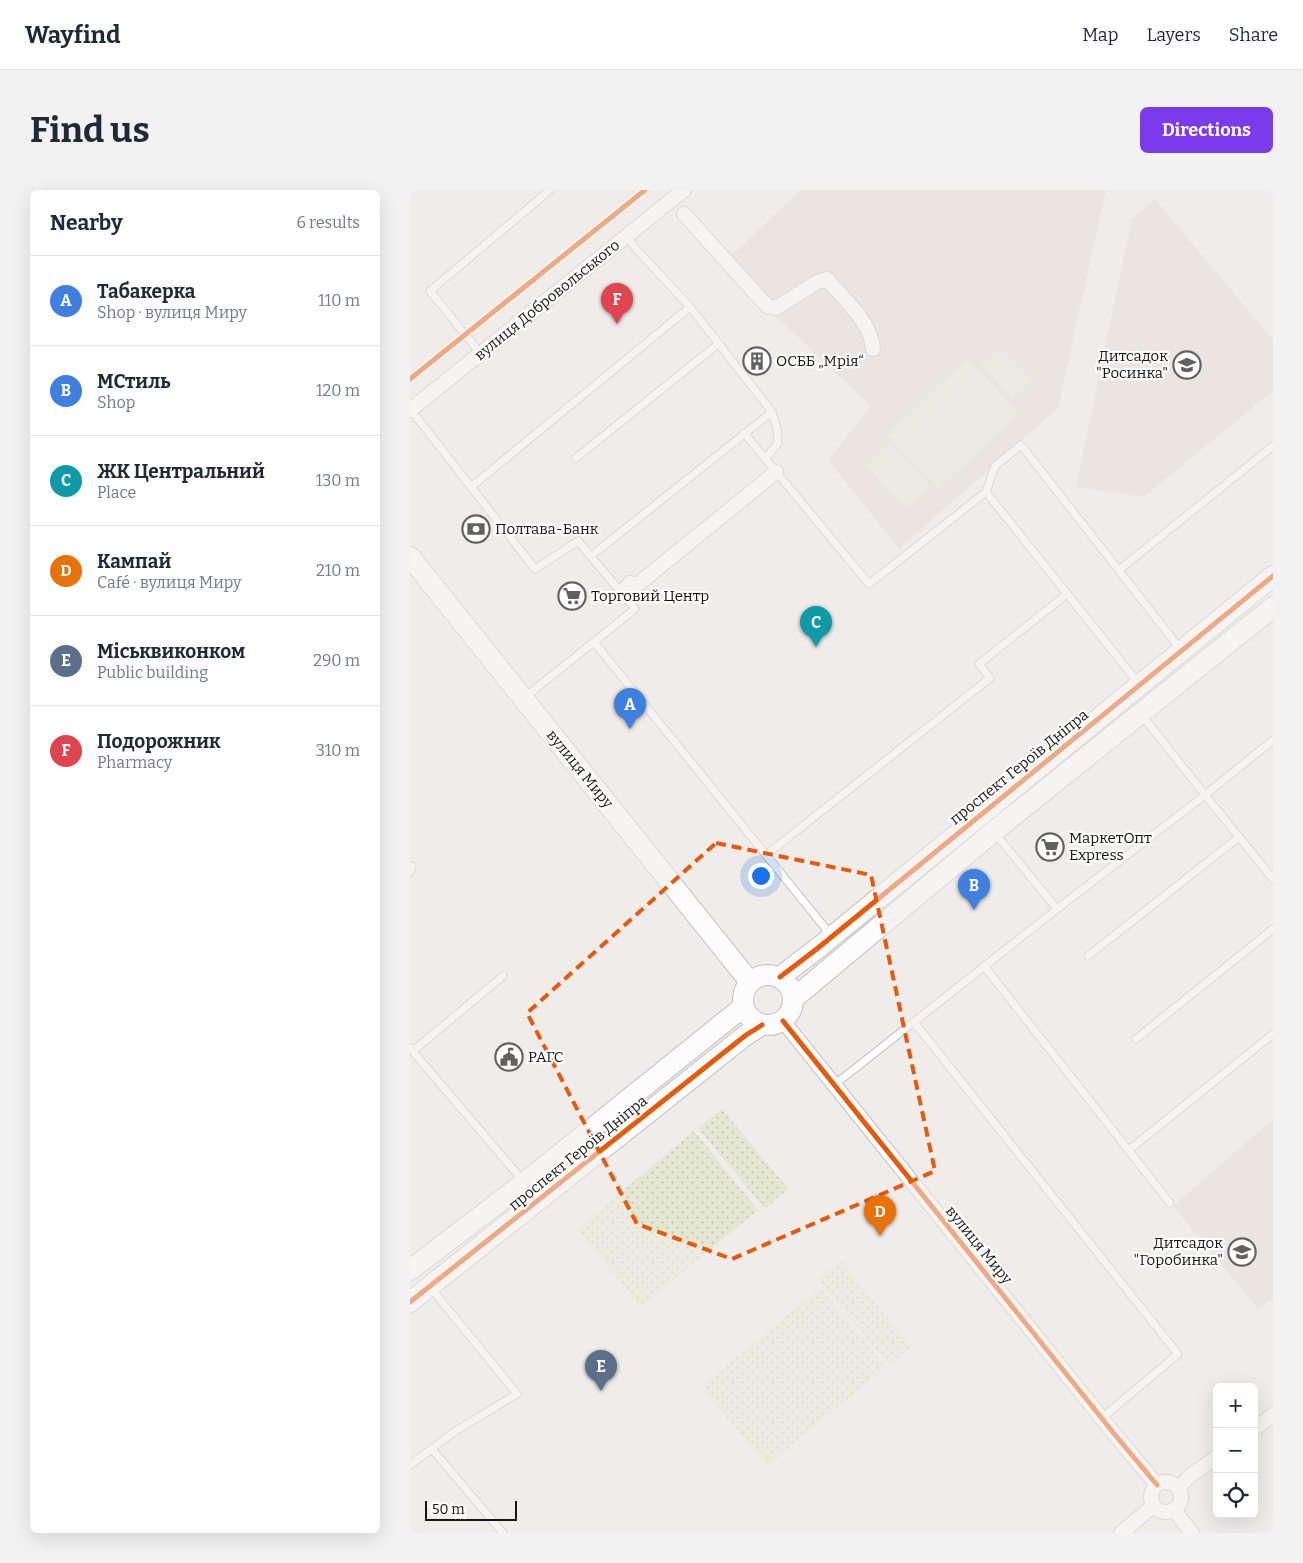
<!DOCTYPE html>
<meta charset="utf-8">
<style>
body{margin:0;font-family:Bitter,serif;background:#f2f2f3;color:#1f2937}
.controls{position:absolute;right:15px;bottom:15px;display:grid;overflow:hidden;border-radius:8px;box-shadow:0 5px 20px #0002}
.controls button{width:45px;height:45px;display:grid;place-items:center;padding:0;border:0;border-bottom:1px solid #e0e1e3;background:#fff;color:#1f2937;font:25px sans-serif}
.scale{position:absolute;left:15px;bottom:12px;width:92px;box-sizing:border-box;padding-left:5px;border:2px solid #171513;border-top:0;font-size:14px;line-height:18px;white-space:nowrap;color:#171513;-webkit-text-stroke:4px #fff;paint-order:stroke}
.you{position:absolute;left:350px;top:685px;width:18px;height:18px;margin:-12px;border:4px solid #fff;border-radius:50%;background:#1a73e8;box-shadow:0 0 0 8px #1a73e833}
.badge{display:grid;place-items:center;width:32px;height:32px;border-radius:50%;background:#7c3aed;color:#fff;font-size:16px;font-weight:700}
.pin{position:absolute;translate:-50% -41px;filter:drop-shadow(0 1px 2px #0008)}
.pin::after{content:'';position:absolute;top:26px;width:18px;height:15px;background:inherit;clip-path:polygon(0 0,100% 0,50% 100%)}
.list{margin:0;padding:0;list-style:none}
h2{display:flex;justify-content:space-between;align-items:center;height:65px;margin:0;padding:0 20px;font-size:21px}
h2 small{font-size:16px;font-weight:400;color:#747a83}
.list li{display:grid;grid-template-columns:32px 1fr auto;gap:15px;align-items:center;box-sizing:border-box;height:90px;padding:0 20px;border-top:1px solid #e0e1e3}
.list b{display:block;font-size:19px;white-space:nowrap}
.list p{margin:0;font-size:16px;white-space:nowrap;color:#747a83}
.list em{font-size:16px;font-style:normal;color:#747a83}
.icon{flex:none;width:28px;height:28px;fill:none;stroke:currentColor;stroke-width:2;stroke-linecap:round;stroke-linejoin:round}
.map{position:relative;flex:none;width:863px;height:1343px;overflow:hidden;border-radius:8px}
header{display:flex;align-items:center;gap:30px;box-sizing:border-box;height:70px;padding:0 25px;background:#fff;border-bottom:1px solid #e0e1e3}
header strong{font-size:24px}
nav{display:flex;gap:28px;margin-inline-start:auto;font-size:18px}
.intro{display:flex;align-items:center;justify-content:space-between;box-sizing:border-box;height:120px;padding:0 30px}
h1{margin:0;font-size:35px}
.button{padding:12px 22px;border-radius:8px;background:#7c3aed;color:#fff;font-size:18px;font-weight:700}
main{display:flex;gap:30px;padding:0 30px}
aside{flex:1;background:#fff;border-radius:8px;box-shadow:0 5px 20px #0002}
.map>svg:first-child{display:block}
.built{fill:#e5dcd7}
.grass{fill:url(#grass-dots)}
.garden{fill:#e4e8d2}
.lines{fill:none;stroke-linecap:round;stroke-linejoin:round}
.lane-casing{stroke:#c1bebd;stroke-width:9}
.street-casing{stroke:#c1bebd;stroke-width:16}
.secondary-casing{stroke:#c1bebd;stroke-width:22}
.lane{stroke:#fdfcfc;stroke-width:7}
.street{stroke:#fdfcfc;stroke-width:14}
.secondary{stroke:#fdfcfc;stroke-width:20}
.cycleway-casing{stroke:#fff;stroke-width:8}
.cycleway{stroke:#e8590c;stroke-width:5}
.marked{fill:none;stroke:#e8590c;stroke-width:4;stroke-dasharray:10 6;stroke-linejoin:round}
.labels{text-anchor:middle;stroke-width:4.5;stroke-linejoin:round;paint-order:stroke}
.street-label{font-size:15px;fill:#171513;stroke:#fff}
.poi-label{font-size:15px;fill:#171513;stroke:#fff;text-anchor:start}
</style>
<header>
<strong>Wayfind</strong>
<nav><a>Map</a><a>Layers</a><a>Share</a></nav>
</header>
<div class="intro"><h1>Find us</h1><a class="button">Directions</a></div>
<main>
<aside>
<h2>Nearby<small>6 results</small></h2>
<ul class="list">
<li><span class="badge" style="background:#3f7fe0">A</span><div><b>Табакерка</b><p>Shop · вулиця Миру</p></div><em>110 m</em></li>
<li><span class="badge" style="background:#3f7fe0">B</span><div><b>МСтиль</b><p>Shop</p></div><em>120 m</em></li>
<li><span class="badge" style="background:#0f9aa8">C</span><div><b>ЖК Центральний</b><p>Place</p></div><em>130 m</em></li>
<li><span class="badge" style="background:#e8710a">D</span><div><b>Кампай</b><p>Café · вулиця Миру</p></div><em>210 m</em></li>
<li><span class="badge" style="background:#5c6f8a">E</span><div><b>Міськвиконком</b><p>Public building</p></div><em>290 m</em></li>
<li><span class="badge" style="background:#e0444e">F</span><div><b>Подорожник</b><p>Pharmacy</p></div><em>310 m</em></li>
</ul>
</aside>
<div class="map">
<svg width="863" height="1343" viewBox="0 0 863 1343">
<defs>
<pattern id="grass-dots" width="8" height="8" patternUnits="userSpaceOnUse" patternTransform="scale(1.25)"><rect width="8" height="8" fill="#e4e8d2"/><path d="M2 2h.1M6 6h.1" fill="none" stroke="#c3c6b3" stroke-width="1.8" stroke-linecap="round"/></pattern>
</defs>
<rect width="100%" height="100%" fill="#f0ecea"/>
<g class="built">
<polygon points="391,0 696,0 648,218 489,359 418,270 461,216 311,75"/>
<polygon points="745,9 863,150 863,201 734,307 666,297 722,29"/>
<polygon points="863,929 863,1108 848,1119 763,1016"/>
</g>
<g class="grass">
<polygon points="312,919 378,999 355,1019 288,938"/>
<polygon points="284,941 348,1020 231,1117 167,1039"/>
<polygon points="430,1070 501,1156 479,1175 408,1089"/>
<polygon points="410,1098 476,1177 357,1276 291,1197"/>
</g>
<g class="garden">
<polygon points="591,158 622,191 602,209 572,176"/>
<polygon points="557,169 609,223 529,299 477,245"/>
<polygon points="479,253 520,296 496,319 455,276"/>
</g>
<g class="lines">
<g class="lane-casing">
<g id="lane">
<polyline points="70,163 20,101 140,0"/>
<polyline points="1,220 125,379 168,351 225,419 114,508"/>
<polyline points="334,243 459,394 576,302 729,494"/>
<polyline points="166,268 308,154"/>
<polyline points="355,269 368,253 367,239 362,222"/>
<polyline points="61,297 280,117"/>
<polyline points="576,302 585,276 611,255 771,460"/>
<polyline points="181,366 362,222 280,117 228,61 216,46"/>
<polyline points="709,380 863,256"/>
<polyline points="184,452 420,744"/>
<polyline points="863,550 795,605 863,689"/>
<polyline points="356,665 580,488 569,474 657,404"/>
<polyline points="0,682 2,676"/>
<polyline points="647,719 795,605 731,524"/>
<polyline points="678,766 829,647"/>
<polyline points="574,776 760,1013"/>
<polyline points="504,832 768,1164 692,1228"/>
<polyline points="726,849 863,739"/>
<polyline points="0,858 114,992"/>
<polyline points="3,861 93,786"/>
<polyline points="424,895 647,719 584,642"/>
<polyline points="719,960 863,844"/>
<polyline points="22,1259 93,1343"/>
<polyline points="0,1275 44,1242 107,1204 20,1097"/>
</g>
</g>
<g class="street-casing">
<g id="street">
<path d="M 274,24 L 357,116 L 366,118 L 407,92 L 417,89 C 434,110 461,131 463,159"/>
<polyline points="0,220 274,0"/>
<polyline points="227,395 221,407 212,403 220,393 227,395 366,282"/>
<polyline points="373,831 706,1246 747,1295"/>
<polyline points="844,1239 863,1225"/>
<circle cx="756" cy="1307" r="15"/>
<polyline points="768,1298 781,1285 807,1267"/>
<polyline points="764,1320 782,1343"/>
<polyline points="711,1343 743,1316"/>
</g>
</g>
<g class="secondary-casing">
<g id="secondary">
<polyline points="0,367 340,792"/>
<circle cx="358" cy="810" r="25"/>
<polyline points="370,787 408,758 863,386"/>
<polyline points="383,809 583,642 863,417"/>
<polyline points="0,1080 114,993 333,817"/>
<polyline points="0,1112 336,845 352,835"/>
</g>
</g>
<use href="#lane" class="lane"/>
<use href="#street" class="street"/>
<use href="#secondary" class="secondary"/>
<g class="cycleway-casing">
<g id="cycleway">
<polyline points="0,189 235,0"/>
<polyline points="370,787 408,758 863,386"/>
<polyline points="373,831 706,1246 747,1295"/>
<polyline points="0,1112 336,845 352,835"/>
</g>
</g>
<use href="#cycleway" class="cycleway"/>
</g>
<path d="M0 0H863V1343H0ZM 306,653 L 461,685 L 525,981 L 322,1069 L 227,1034 L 117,823 Z" fill="#f0ecea" fill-opacity=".55" fill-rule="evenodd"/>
<path class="marked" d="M 306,653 L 461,685 L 525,981 L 322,1069 L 227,1034 L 117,823 Z"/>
<defs>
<g id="building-ring" transform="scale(1.4375)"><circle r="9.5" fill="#fff" stroke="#63605e" stroke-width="1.5"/><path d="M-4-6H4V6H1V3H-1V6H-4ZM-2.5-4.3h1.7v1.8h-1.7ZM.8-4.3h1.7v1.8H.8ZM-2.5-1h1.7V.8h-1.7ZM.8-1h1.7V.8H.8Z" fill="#63605e"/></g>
<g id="school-ring" transform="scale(1.4375)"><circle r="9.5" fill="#fff" stroke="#63605e" stroke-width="1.5"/><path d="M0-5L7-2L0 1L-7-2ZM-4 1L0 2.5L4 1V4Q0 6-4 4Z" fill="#63605e"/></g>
<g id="bank-ring" transform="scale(1.4375)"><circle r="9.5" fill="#fff" stroke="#63605e" stroke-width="1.5"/><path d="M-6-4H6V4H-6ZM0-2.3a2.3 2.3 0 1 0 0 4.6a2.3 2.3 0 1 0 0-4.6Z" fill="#63605e"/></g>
<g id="supermarket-ring" transform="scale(1.4375)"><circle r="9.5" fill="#fff" stroke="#63605e" stroke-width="1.5"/><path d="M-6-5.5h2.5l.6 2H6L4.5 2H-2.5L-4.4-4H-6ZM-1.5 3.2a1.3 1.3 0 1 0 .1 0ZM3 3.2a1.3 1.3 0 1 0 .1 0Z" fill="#63605e"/></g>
<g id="civic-ring" transform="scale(1.4375)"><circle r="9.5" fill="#fff" stroke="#63605e" stroke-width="1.5"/><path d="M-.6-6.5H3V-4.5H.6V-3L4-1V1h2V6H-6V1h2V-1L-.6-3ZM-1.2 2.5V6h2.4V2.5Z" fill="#63605e"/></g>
</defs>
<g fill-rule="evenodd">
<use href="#building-ring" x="347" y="171"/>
<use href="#school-ring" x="777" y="175"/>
<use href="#bank-ring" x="66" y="339"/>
<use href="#supermarket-ring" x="162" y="406"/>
<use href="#supermarket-ring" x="640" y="657"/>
<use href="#civic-ring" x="99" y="867"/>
<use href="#school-ring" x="832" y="1062"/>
</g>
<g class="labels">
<g class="street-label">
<text transform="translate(137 110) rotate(-39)" y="5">вулиця Добровольського</text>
<text transform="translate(609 577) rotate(-39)" y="5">проспект Героїв Дніпра</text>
<text transform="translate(170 579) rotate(51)" y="5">вулиця Миру</text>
<text transform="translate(168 963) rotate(-39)" y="5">проспект Героїв Дніпра</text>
<text transform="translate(569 1055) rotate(51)" y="5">вулиця Миру</text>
</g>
<g class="poi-label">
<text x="758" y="171" text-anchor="end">Дитсадок<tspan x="758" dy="17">"Росинка"</tspan></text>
<text x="366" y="176">ОСББ „Мрія“</text>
<text x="85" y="344">Полтава-Банк</text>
<text x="181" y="411">Торговий Центр</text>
<text x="659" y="653">МаркетОпт<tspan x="659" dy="17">Express</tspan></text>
<text x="118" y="872">РАГС</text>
<text x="813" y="1058" text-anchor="end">Дитсадок<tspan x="813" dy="17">"Горобинка"</tspan></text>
</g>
</g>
</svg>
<div class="controls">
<button>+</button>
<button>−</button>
<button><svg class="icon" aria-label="locate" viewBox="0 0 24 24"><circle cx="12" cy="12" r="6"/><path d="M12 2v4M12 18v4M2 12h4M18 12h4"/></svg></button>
</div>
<div class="scale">50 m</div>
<div class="you"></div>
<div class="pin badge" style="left:220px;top:539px;background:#3f7fe0">A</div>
<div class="pin badge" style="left:564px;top:720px;background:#3f7fe0">B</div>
<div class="pin badge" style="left:406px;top:457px;background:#0f9aa8">C</div>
<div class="pin badge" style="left:470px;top:1046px;background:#e8710a">D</div>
<div class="pin badge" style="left:191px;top:1201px;background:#5c6f8a">E</div>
<div class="pin badge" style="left:207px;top:134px;background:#e0444e">F</div>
</div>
</main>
